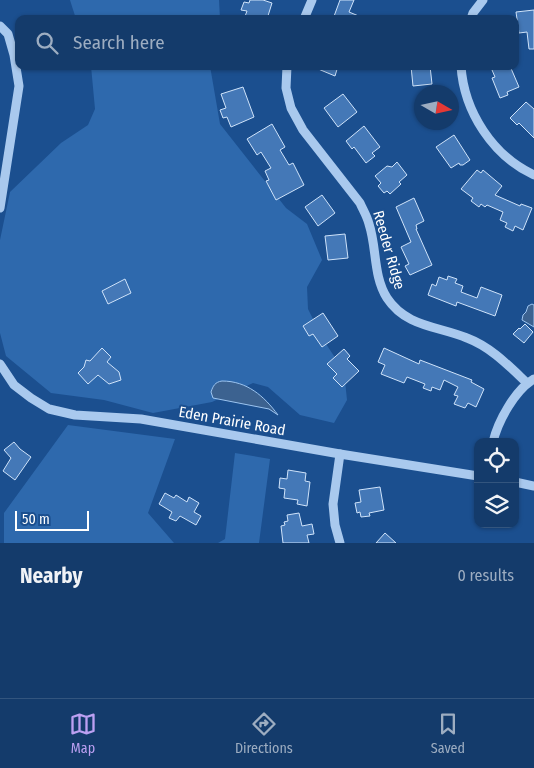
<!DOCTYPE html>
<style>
body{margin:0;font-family:"Fira Sans Condensed",sans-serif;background:#214673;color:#f1f3f6}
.controls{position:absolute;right:15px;bottom:15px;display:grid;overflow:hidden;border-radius:10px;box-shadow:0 1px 4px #0004}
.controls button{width:45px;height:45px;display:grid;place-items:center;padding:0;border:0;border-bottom:1px solid #33557e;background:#143b6b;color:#f1f3f6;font:25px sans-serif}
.compass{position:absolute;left:414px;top:85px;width:45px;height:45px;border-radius:50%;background:#143b6b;box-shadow:0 1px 4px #0004;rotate:99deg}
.scale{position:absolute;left:15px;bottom:12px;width:74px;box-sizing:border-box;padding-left:5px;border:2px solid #fff;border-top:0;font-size:14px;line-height:18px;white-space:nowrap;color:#fff;-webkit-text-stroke:4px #1b4f8f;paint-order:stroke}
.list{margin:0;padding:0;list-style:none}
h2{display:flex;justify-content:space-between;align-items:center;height:65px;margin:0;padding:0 20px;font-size:21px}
h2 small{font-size:16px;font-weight:400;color:#9dadc1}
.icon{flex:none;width:28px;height:28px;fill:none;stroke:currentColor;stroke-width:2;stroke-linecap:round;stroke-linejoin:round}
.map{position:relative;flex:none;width:534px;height:543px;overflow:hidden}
.search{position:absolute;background:#143b6b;box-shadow:0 1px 4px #0004;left:15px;right:15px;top:15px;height:55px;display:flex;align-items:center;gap:12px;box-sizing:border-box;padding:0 18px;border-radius:10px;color:#9dadc1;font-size:19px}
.sheet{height:155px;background:#143b6b}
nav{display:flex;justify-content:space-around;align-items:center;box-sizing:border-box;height:70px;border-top:1px solid #33557e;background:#143b6b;font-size:14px;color:#9dadc1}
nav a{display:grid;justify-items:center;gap:2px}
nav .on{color:#bca0f2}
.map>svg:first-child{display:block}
.green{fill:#2e69ad}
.water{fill:#3c6290;stroke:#9cc4f0}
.building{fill:#4478b7;stroke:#cfe3fa}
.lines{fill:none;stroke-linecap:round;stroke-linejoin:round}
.minor{stroke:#a9c9ee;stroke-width:9}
.labels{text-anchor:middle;stroke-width:4;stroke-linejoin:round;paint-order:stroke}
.street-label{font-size:15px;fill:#fff;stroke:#1b4f8f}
</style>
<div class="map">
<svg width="534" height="543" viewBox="0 0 534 543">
<rect width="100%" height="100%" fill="#1b4f8f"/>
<g class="green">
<polygon points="70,0 219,0 220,19 76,19"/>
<polygon points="91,66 210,66 220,124 286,208 307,224 322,260 307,287 308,309 324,341 344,371 347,400 334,423 300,415 268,387 253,383 212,402 153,413 104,400 51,393 6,356 0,333 0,240 10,192 61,143 88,125 95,109"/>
<polygon points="68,425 175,439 148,513 174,543 4,543 4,513"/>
<polygon points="235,453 270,459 259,543 218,543 225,539"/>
</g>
<g class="water">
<polygon points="532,304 534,305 534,327 522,320 523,315 526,312 528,306"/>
<path d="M 222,381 C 247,381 264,396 278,415 L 269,409 L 213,398 L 211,392 C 213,386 215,382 222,381 Z"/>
</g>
<g class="building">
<polygon points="250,0 263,0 272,3 267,19 244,19 247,11 241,10 244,2 249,3"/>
<polygon points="340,0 354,0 349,12 366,19 333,19"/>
<polygon points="534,10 534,49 529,49 527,32 519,33 516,12"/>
<polygon points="311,66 338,66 335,76"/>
<polygon points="411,66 430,66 432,84 413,86"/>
<polygon points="500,66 510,66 519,87 507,92 508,95 500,98 492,78 495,77 492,70"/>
<polygon points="243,87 254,117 231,127 227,117 223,118 220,110 226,108 221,94"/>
<polygon points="343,94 357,112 338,127 324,108"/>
<polygon points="526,102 534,109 534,138 519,123 517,125 510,118"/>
<polygon points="272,124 285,147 280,150 289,165 293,163 304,185 276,200 266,181 269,180 265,171 271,168 261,152 257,155 247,139"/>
<polygon points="364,126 380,147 372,153 375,156 366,163 354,147 352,149 346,141"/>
<polygon points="454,135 470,160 463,165 460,165 459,163 451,168 436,147"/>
<polygon points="397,162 407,175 399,182 401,184 390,194 387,191 384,193 378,186 381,183 375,176 387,166 392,167"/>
<polygon points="477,170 481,173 483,170 502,186 495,195 520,206 521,204 532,208 523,230 515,226 513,231 505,227 507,223 500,220 503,212 487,205 485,207 481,204 479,207 471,201 473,198 461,189"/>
<polygon points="322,195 335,213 318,226 305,207"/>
<polygon points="414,198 424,221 416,225 417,229 416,229 432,265 410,275 405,266 409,264 401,247 411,242 396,207"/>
<polygon points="345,234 348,258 328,260 325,236"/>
<polygon points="448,276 457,279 455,283 463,286 461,292 477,298 481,287 502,295 495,316 457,302 456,306 428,295 432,284 436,286 439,277 447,280"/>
<polygon points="125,279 131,293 108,304 102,291"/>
<polygon points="323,313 338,336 322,347 313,334 309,336 303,326"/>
<polygon points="525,324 533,332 524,343 513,334 519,328 520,329"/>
<polygon points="102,348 111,357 107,362 119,372 121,380 109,384 98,375 88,384 78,373 84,367 86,360 90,361"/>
<polygon points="384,348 419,364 420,360 472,380 471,382 484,389 476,407 468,403 465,408 454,404 458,396 454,395 458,387 444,380 440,390 432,387 431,391 423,388 425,384 407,377 404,383 381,374 385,365 378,362"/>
<polygon points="344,349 350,356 347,359 359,371 342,387 333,378 337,374 327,364"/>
<polygon points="14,442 20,449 31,457 15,480 3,471 11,458 4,450"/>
<polygon points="288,470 306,473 305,481 310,482 307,506 297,504 298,500 284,498 285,489 279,488 280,478 287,479"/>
<polygon points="380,487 384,510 369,513 370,516 361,517 360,512 357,513 355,503 361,502 359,490"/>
<polygon points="165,493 174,498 176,495 187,502 189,497 199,503 194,512 201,516 196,525 180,516 176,521 169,518 172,512 159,504"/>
<polygon points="299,513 302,526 312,524 314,534 307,535 309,543 283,543 281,526 285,525 284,522 288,521 287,515"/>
<polygon points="385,533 396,543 376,543"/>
</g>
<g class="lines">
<g class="minor">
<polyline points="304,19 312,0"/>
<polyline points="471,19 473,13 483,0"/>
<polyline points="0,26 8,34 14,55 19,86 0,208"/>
<path d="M 287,66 L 286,88 L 291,108 L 303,130 L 360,203 C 363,210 367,216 369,224 C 377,248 373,276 387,298 C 406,327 438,326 467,338 C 491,347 509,366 527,383"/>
<path d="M 461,66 C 464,112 493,156 534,175"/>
<polyline points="0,364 14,385 31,398 49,409 75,415 141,419 340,454 478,476"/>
<path d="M 493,442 C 498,421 515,390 534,379"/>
<polyline points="340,454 333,504 335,525 340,543"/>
<polyline points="515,482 534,486"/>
</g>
</g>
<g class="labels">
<g class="street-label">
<text transform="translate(389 250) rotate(74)" y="5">Reeder Ridge</text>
<text transform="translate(232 421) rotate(10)" y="5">Eden Prairie Road</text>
</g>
</g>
</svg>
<div class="controls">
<button><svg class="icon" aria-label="locate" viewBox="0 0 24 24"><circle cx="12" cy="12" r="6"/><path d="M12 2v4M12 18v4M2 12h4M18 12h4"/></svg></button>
<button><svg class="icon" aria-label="layers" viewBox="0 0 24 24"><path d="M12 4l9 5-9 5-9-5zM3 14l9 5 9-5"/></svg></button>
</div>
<svg class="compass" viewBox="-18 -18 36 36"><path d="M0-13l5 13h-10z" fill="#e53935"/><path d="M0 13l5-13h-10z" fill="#9dadc1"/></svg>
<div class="scale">50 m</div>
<div class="search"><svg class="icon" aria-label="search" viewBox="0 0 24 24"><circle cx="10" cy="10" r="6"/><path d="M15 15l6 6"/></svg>Search here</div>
</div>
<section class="sheet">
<h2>Nearby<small>0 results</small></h2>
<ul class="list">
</ul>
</section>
<nav>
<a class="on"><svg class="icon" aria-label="map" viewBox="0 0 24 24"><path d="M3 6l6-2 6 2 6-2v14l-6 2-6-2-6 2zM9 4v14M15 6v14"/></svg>Map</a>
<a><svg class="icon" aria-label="directions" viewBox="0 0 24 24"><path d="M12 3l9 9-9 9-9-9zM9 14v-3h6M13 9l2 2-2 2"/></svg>Directions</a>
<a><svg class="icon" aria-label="saved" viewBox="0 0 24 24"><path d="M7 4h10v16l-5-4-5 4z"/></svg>Saved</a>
</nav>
